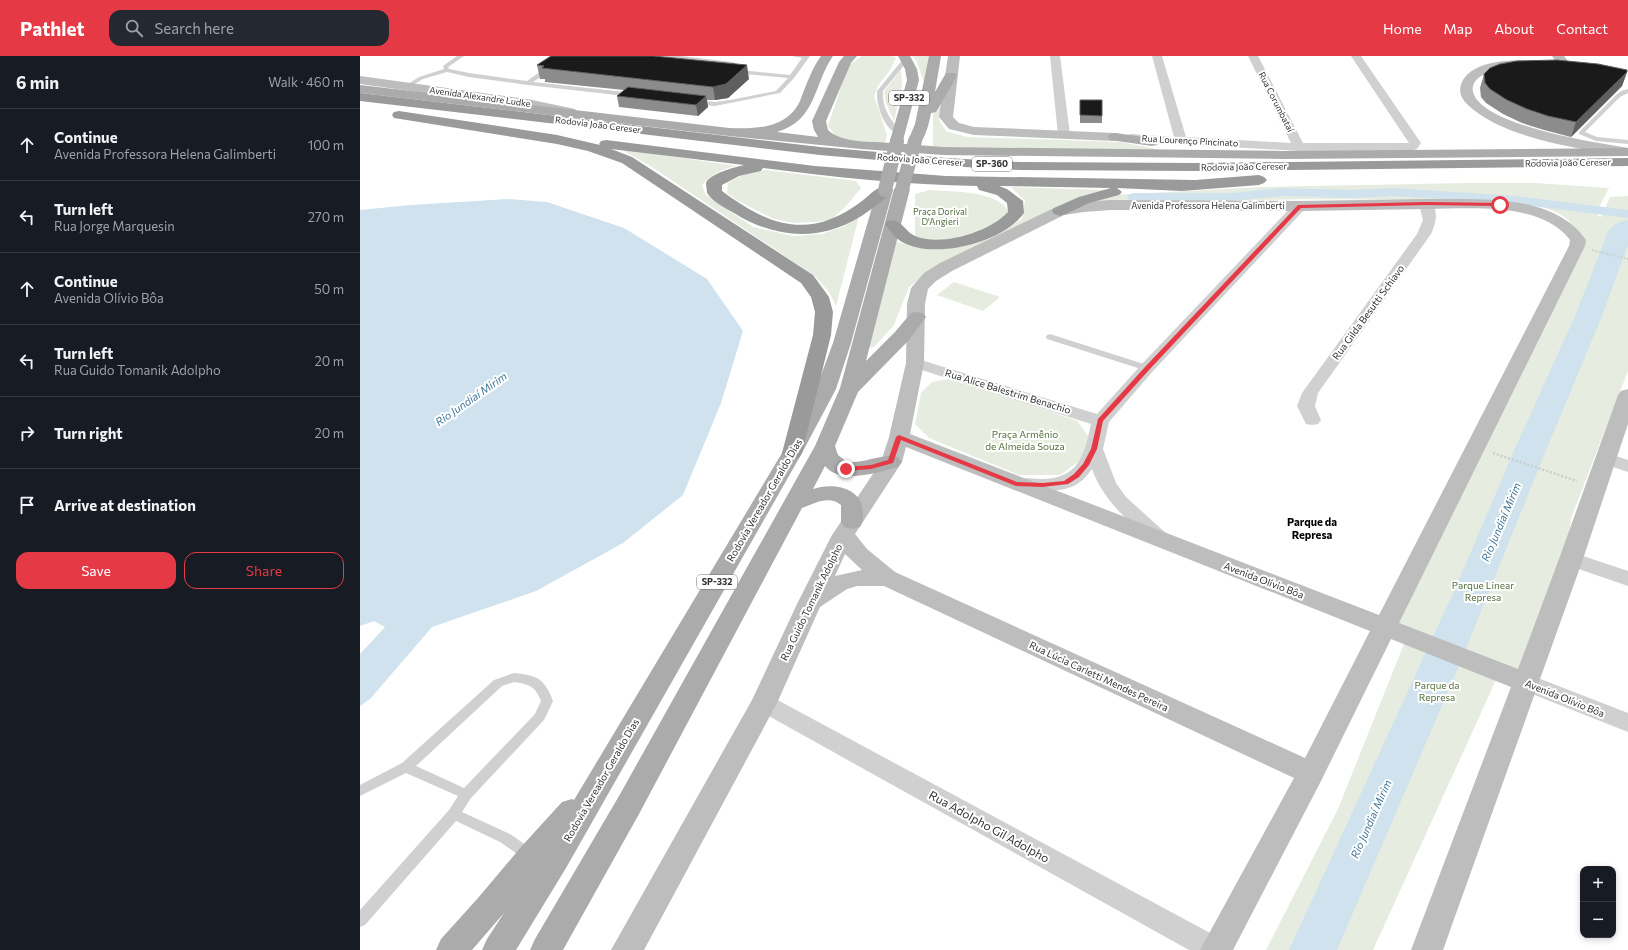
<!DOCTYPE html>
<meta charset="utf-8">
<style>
body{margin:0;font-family:Commissioner,sans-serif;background:#242831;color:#f1f3f6}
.controls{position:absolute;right:12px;bottom:12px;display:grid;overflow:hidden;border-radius:8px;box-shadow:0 2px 6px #0003}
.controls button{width:36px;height:36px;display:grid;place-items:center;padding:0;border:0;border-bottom:1px solid #363941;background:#171b24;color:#f1f3f6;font:20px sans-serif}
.stop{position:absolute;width:12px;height:12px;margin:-9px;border:3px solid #e63946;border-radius:50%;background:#fff}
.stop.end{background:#e63946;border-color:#fff;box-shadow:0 1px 4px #0008}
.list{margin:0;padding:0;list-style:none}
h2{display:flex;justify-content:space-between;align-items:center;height:52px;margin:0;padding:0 16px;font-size:17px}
h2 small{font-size:13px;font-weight:400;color:#9ea1a6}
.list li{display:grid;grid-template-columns:26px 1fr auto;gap:12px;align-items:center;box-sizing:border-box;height:72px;padding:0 16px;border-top:1px solid #363941}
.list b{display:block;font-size:15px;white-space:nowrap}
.list p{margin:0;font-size:13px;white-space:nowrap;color:#9ea1a6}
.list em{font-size:13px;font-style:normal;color:#9ea1a6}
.actions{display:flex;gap:8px;padding:12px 16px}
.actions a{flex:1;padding:9px 0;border:1px solid #e63946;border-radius:12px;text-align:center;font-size:14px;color:#e63946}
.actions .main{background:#e63946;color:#fff}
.icon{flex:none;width:22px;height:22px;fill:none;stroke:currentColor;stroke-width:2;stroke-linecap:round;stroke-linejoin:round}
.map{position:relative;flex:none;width:1268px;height:894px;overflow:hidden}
header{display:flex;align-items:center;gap:24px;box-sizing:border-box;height:56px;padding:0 20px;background:#e63946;color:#fff}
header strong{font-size:19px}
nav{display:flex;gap:22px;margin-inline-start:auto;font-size:14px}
.search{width:280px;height:36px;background:#242831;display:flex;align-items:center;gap:10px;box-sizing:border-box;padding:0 14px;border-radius:12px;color:#9ea1a6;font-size:15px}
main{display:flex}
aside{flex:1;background:#171b24}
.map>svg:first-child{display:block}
.green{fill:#e6ecdf}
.water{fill:#cfe2ee}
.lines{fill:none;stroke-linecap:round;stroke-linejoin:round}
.canal{fill:#cfe2ee;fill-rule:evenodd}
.river{fill:#cfe2ee;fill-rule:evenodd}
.path-far1{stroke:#cdcdcd;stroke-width:2;stroke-dasharray:1.5 1.5;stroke-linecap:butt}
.path{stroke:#cdcdcd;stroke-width:2.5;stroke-dasharray:2 2;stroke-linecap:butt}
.lane{fill:#d0d0d0;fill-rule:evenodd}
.street{fill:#d0d0d0;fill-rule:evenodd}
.secondary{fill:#bdbdbd;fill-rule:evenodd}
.primary{fill:#ababab;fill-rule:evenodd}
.highway{fill:#9a9a9a;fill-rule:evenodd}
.primary-bridge{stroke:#ababab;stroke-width:14}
.wall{fill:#8c8c8c}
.shaded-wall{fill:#5f5f5f}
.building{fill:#1a1a1a;stroke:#5f5f5f}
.route{fill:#e63946}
.labels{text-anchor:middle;stroke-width:4;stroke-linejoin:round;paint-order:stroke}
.far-street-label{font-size:9px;fill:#333;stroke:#fff}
.shield{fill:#fff;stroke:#707070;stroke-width:1}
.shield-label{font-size:9px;font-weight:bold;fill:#333}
.far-park-label{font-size:9px;fill:#56703f;stroke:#fff}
.street-label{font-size:10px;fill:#333;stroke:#fff}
.park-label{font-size:10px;fill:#56703f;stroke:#fff}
.water-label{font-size:11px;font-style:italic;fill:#3f7597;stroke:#fff}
.neighbourhood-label{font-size:11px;font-weight:bold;fill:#000;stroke:#fff}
.near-street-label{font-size:12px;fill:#333;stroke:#fff}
</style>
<header>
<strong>Pathlet</strong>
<div class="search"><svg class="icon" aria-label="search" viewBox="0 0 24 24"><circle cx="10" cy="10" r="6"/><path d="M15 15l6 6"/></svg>Search here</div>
<nav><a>Home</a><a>Map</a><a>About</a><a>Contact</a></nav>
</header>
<main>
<aside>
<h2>6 min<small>Walk · 460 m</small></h2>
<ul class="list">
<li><svg class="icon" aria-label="ahead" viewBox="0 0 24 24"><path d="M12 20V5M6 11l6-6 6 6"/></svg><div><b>Continue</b><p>Avenida Professora Helena Galimberti</p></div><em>100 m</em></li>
<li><svg class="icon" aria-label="left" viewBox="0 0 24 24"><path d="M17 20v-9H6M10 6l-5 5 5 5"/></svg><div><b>Turn left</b><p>Rua Jorge Marquesin</p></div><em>270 m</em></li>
<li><svg class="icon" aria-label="ahead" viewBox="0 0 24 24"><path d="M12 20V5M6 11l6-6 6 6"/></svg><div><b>Continue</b><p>Avenida Olívio Bôa</p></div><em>50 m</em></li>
<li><svg class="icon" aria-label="left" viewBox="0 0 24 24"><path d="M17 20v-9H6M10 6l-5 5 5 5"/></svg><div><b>Turn left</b><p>Rua Guido Tomanik Adolpho</p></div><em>20 m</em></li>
<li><svg class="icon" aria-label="right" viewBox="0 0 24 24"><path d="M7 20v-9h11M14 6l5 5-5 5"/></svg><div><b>Turn right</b></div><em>20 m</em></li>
<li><svg class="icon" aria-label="arrive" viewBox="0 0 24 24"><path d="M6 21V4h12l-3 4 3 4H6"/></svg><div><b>Arrive at destination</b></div></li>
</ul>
<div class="actions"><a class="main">Save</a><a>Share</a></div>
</aside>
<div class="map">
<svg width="1268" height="894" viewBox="0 0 1268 894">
<rect width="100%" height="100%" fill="#fff"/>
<g class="green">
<polygon points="502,0 532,0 536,2 530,14 518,30 514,40 527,79 524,91 496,88 477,81 468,70 488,10"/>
<polygon points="552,0 569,0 564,26 556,4"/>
<polygon points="541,13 542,30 534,65 526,47 524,36"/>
<polygon points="584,42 579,64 586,75 607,81 761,86 821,98 573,91 573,57"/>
<path d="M 261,93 L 377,110 C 362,113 353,117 342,129 L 345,138 L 393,171 L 433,180 L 462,178 L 485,170 L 499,160 L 476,250 L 469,236 L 455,220 L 295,113 Z"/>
<path d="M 406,114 L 496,125 L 501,132 L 486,150 L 472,163 L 457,166 L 434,167 L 414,163 L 378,145 L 367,137 L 368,127 C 380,118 392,117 406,114 Z"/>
<path d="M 1109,127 L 1175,127 L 1249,132 L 1240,149 L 1237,159 L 1241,161 L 1250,141 L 1268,140 L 1268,315 L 1211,462 L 1208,490 L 1160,621 L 1141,613 L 1013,894 L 906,894 L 978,753 L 1048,578 L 1033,572 L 1220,180 C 1216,175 1212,168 1207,163 C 1198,155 1180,150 1168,147 C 1130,140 1091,145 1053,144 C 946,142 839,145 732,146 L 753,139 L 903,131 Z"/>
<polygon points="651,131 748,134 573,213 549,231 534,269 514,291 508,292 536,186 562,192 642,175 662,163 665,145"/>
<path d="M 570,134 C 592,136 638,134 649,156 L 644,163 L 620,177 L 568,187 L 555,181 L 555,138 Z"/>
<polygon points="594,226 640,241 623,255 577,239"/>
<polygon points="595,322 717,365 728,380 722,403 700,419 659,419 569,382 555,368 561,337 572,326"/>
</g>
<polygon class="water" points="148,143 187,146 264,172 347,223 383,275 361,347 323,439 263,487 176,535 72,571 10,643 0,650 0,598 25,571 14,565 0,570 0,154 51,149"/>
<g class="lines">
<polygon class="canal" points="921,132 994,134 1034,132 1155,140 1268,154 1268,162 1155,148 1034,140 994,142 921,140 873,145 774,145 769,144 767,141 769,138 774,137 873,137"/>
<path class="river" d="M 1268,164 L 1268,189 L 1242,260 L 1185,397 L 1096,617 L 977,894 L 929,894 L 1099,524 L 1153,397 L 1215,260 L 1248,176 C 1253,168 1259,166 1268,164 Z"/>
<polyline class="path-far1" points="1232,194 1268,203"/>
<polyline class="path" points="1133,397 1217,425"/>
<g class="lane">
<polygon points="97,0 104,0 88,11 89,13 109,17 167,25 201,1 212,0 173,26 274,37 277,39 274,41 168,29 109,21 87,16 63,23 48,32 43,31 59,21 84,13 83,10"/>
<polygon points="304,0 321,0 373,6 380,11 380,14 430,19 442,2 432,0 450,0 434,22 420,37 355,50 335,48 332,46 335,44 355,46 370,44 416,35 428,22 374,17 371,15 375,12 371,10 307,2"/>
<path d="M 544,2 L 549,3 L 523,35 C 522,53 531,64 542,77 L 539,79 C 524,73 516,50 517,35 Z"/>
<polygon points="1268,33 1268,37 1260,41 1225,76 1237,81 1268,84 1268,88 1236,85 1219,78 1219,76 1256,39 1261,35"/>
<polygon points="690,278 790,310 791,312 787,315 784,314 687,283 686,281 687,279"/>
<path d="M 154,617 C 177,619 185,623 193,645 L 184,664 L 111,742 L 102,756 L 150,778 L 176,796 L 178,800 L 176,804 L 171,806 L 166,804 L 140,786 L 96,765 L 5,869 L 0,871 L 0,854 L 89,754 L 98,740 L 46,717 L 0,740 L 0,729 L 42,707 L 134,624 ZM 154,626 C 169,628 176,631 181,645 L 175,658 L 104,732 L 56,710 L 142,630 Z"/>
</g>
<g class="street">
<polygon points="690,0 700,0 710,79 708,82 700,82 698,79"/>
<polygon points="792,0 802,0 826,81 931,87 888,0 898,0 943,87 1049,87 991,0 1001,0 1061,87 1057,93 1045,96 939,95 767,85 765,82 767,79 771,78 814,81"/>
<path d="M 1066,144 L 1071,145 C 1079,157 1076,166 1071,178 L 958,337 L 955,350 L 961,364 L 958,368 L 952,369 L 946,368 L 937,350 L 942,337 L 1057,178 L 1063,164 L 1059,148 L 1061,145 Z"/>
<path d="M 940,146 L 945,147 L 947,150 L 945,153 L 793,315 L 749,366 L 743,393 L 756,427 L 766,441 L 808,479 L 811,484 L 808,489 L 801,491 L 794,489 C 769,465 744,446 732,413 C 726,421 720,428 711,431 C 696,437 666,436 650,432 L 648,428 L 650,424 C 661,421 671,423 681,423 C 719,423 724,399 731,368 L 549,310 L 547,307 L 549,304 L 555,302 L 561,304 L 737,358 L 781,309 L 935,147 Z"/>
<polygon points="1247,397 1268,404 1268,416 1241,407 1238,403 1241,399"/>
<polygon points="1211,496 1268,515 1268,530 1204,508 1201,503 1204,498"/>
<polygon points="1165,617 1268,657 1268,676 1157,632 1154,626 1157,620"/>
<polygon points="404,638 412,641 865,885 869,894 829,894 396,653 393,647 396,641"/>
</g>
<g class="secondary">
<polygon points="588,0 600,0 593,61 599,67 614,71 755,77 760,78 762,81 760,84 755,85 614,79 589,73 579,61"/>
<path d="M 1192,0 L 1204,0 L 1212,10 L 1210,13 C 1201,15 1197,7 1192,0 Z"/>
<path d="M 1160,4 L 1164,5 L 1166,8 L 1164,11 C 1151,14 1138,11 1125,18 C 1118,21 1111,27 1113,36 C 1122,70 1238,87 1268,92 L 1268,100 C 1220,93 1144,83 1108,49 C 1099,41 1097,30 1106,20 C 1119,6 1142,5 1160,4 Z"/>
<polygon points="0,20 167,43 215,53 217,56 215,59 210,60 167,51 0,28"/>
<path d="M 1066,143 C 1117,144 1193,136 1226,184 L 1225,190 L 1039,567 L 1158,613 L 1199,503 L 1258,339 L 1261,335 L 1268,333 L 1268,368 L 1223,503 L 1083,894 L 1051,894 L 1151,631 L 1031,583 L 961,725 L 873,894 L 840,894 L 934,722 L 524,530 L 497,530 L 487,533 L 460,551 L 417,647 L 284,894 L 251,894 L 392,644 L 438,546 L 472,479 L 521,406 L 529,381 L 546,307 L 547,248 L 551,232 L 564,217 L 580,207 L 694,152 L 724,146 L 751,144 L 940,145 ZM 1066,153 C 1110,153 1180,145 1210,184 L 1209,190 L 1019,559 L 550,378 L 564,307 L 565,248 L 568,233 L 576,225 L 592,215 L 704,159 L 724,156 L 751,154 L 940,155 ZM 546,391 L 1010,575 L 945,702 L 535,516 L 507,493 L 495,478 L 542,406 ZM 485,498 L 502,514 L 475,520 Z"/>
</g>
<g class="primary">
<path d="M 461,0 L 473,0 C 453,29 457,64 417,76 L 458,81 L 454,74 L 452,65 L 479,6 L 484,0 L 497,0 L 491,7 L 466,65 L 468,74 C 483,88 512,85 531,87 L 530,85 L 547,24 L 545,13 L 538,0 L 550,0 L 557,13 L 559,24 L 542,88 L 552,88 L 548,85 L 555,68 L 569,0 L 581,0 L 575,36 L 586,17 L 596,17 L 597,20 L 576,56 L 571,57 C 569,68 566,79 560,88 L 557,89 L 583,91 L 924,95 L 1268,92 L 1268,100 L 924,103 L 583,99 L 501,93 L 369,80 L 0,37 L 0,29 L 369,72 C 395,73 427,73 440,45 C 446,30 451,14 461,0 Z"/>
<polygon points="755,77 792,82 797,83 799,86 797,89 792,90 750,84 748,81 750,78"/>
<path d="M 542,128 L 547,130 L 550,133 L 506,305 L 535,276 L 551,257 L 557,256 L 563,257 L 566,261 L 549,284 L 498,336 L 475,390 L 478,399 L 487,406 C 504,408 522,397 538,401 L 542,406 L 538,411 C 519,416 480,429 465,410 L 453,433 C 472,426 503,431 503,457 C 503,463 503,466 500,471 L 492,473 L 484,471 L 481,466 L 481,449 C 469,439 455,447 442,452 L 279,758 L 203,894 L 170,894 L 175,883 L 259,740 L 455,390 L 480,332 L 534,133 L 537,130 Z"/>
<polygon points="525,129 530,131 533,134 491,287 476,333 442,397 206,812 156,894 122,894 127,883 144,857 112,894 76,894 81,883 118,842 161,791 202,746 212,743 214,744 422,397 456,333 473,287 517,134 520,131"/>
</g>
<g class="highway">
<polygon points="0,37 460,91 587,102 660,106 836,107 1268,102 1268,110 836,115 660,114 587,110 460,99 0,45"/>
<path d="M 39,55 L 197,79 L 240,89 L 239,88 L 241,85 L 246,84 L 455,110 L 586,120 L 835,124 L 899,119 L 904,121 L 907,124 L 904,127 L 899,129 L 822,135 L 757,132 L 762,136 L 759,139 L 729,147 L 706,158 L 700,160 L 694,158 L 692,155 L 694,152 L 719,141 L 751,132 L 639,130 L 647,133 L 663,145 L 664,157 C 643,187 574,204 542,186 C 535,182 530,175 525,168 L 527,165 C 541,161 544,175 555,180 C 581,191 630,176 648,156 L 647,147 L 637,139 L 619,134 L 617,130 C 546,129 474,121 403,112 L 401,115 L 379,120 L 362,129 L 362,135 C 410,171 451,184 502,145 C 511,138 518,128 530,131 L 533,134 C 527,142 518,148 510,154 C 468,186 418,185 374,157 C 365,152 353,146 347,137 C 347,134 346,130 346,127 C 349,118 375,111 384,109 L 251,93 L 272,101 L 453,219 L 469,241 L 473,256 L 471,279 L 442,397 L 439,402 L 432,404 L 425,402 L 422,397 L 453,279 L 455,256 L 451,241 L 441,227 L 262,107 L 228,95 L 197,88 L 34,62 L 32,59 L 34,56 Z"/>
</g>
<g class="primary-bridge">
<polyline points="542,133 555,85"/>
<polyline points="525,134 537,85"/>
</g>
</g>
<g class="wall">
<polygon points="177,9 389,23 368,42 355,44 347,44 348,51 338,60 259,51 257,40 264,34 185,26 185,23 180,23"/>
<polygon points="1267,16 1262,30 1211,81 1184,74 1162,67 1143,58 1126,47 1121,41 1120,32 1124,18"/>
<polygon points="720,44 742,60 742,67 720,67"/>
</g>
<g class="shaded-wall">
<polygon points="387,9 389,23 368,42 355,44 353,31"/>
<polygon points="1267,16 1262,30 1211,81 1216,66"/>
<polygon points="346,40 348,51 338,60 336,49"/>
</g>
<g class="building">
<polygon points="191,0 294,0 387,9 366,28 353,31 182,12 184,10 177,9"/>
<polygon points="1197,4 1238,8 1267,14 1267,16 1216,66 1188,60 1167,53 1147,44 1130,33 1125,27 1124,18 1130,12 1140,8 1157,5"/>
<polygon points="268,31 346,40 336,49 257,40"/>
<polygon points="720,44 742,44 742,60 720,59"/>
</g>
<polygon class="route" points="1066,146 1140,147 1142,149 1140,150 1066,149 941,152 789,314 743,365 737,393 729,409 719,421 708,428 683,431 656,430 541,384 533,407 511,413 486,415 483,413 486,411 511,409 528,404 536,381 539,379 657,426 683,427 704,425 714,418 723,408 731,393 738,363 785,311 938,149"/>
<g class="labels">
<g class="far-street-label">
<text transform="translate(120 41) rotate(8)" y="3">Avenida Alexandre Ludke</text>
<text transform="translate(916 46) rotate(63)" y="3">Rua Corumbataí</text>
<text transform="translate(238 69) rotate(7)" y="3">Rodovia João Cereser</text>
<text transform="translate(830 85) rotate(3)" y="3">Rua Lourenço Pincinato</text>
<text transform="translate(560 104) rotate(4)" y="3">Rodovia João Cereser</text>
<text transform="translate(1208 107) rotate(-1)" y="3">Rodovia João Cereser</text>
<text transform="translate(884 111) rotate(-1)" y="3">Rodovia João Cereser</text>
<text x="848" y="153">Avenida Professora Helena Galimberti</text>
</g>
<g class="shield">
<rect x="529" y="35" width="40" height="14" rx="3"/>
<rect x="612" y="101" width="40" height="14" rx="3"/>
<rect x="337" y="519" width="40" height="14" rx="3"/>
</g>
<g class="shield-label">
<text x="549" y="45">SP-332</text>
<text x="632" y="111">SP-360</text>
<text x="357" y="529">SP-332</text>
</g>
<g class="far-park-label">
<text x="580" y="159">Praça Dorival<tspan x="580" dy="10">D'Angieri</tspan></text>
</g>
<g class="street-label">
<text transform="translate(1008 256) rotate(-54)" y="4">Rua Gilda Besutti Schiavo</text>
<text transform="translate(648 335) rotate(17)" y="4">Rua Alice Balestrim Benachio</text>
<text transform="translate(404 444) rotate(-60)" y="4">Rodovia Vereador Geraldo Dias</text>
<text transform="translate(904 524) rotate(21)" y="4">Avenida Olívio Bôa</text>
<text transform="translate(451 546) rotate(-64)" y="4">Rua Guido Tomanik Adolpho</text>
<text transform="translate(739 620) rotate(25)" y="4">Rua Lúcia Carletti Mendes Pereira</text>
<text transform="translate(1205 642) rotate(22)" y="4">Avenida Olívio Bôa</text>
<text transform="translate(241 724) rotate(-60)" y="4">Rodovia Vereador Geraldo Dias</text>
</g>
<g class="park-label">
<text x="665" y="382">Praça Armênio<tspan x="665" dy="12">de Almeida Souza</tspan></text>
<text x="1123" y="533">Parque Linear<tspan x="1123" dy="12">Represa</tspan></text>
<text x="1077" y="633">Parque da<tspan x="1077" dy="12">Represa</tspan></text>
</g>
<g class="water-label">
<text transform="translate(111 343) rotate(-35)" y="4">Rio Jundiaí Mirim</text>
<text transform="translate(1141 466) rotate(-67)" y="4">Rio Jundiaí Mirim</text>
<text transform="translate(1011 763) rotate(-66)" y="4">Rio Jundiaí Mirim</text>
</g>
<g class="neighbourhood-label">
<text x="952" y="470">Parque da<tspan x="952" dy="13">Represa</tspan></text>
</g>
<g class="near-street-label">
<text transform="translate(629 771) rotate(29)" y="4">Rua Adolpho Gil Adolpho</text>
</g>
</g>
</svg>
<div class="controls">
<button>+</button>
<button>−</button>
</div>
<div class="stop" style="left:1140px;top:149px"></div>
<div class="stop end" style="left:486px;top:413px"></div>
</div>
</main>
